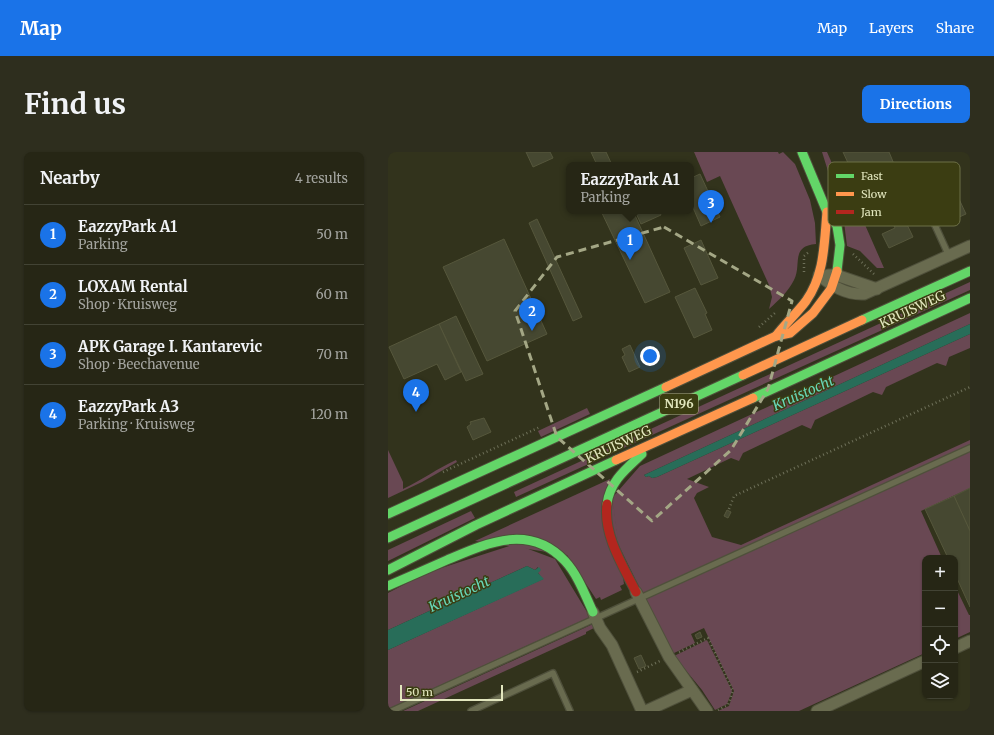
<!DOCTYPE html>
<meta charset="utf-8">
<style>
body{margin:0;font-family:Merriweather,serif;background:#2e2e1e;color:#f1f3f6}
.controls{position:absolute;right:12px;bottom:12px;display:grid;overflow:hidden;border-radius:8px;box-shadow:0 1px 3px #0004}
.controls button{width:36px;height:36px;display:grid;place-items:center;padding:0;border:0;border-bottom:1px solid #424334;background:#262615;color:#f1f3f6;font:20px sans-serif}
.scale{position:absolute;left:12px;bottom:10px;width:103px;box-sizing:border-box;padding-left:4px;border:2px solid #e2e6be;border-top:0;font-size:11px;line-height:14px;white-space:nowrap;color:#e2e6be;-webkit-text-stroke:3px #3b3d12;paint-order:stroke}
.you{position:absolute;left:262px;top:204px;width:14px;height:14px;margin:-10px;border:3px solid #fff;border-radius:50%;background:#1a73e8;box-shadow:0 0 0 6px #1a73e833}
.badge{display:grid;place-items:center;width:26px;height:26px;border-radius:50%;background:#1a73e8;color:#fff;font-size:13px;font-weight:700}
.pin{position:absolute;translate:-50% -33px;filter:drop-shadow(0 1px 2px #0008)}
.pin::after{content:'';position:absolute;top:21px;width:14px;height:12px;background:inherit;clip-path:polygon(0 0,100% 0,50% 100%)}
.popup{position:absolute;left:178px;top:10px;width:128px;height:52px;box-sizing:border-box;display:grid;place-content:center;border-radius:8px;background:#262615;filter:drop-shadow(0 1px 3px #0005);font-size:13px;white-space:nowrap;color:#a4a5a0}
.popup b{font-size:15px;color:#f1f3f6}
.popup::after{content:'';position:absolute;left:50%;top:100%;margin-left:-8px;border:8px solid transparent;border-top-color:#262615}
.list{margin:0;padding:0;list-style:none}
h2{display:flex;justify-content:space-between;align-items:center;height:52px;margin:0;padding:0 16px;font-size:17px}
h2 small{font-size:13px;font-weight:400;color:#a4a5a0}
.list li{display:grid;grid-template-columns:26px 1fr auto;gap:12px;align-items:center;box-sizing:border-box;height:60px;padding:0 16px;border-top:1px solid #424334}
.list b{display:block;font-size:15px;white-space:nowrap}
.list p{margin:0;font-size:13px;white-space:nowrap;color:#a4a5a0}
.list em{font-size:13px;font-style:normal;color:#a4a5a0}
.icon{flex:none;width:22px;height:22px;fill:none;stroke:currentColor;stroke-width:2;stroke-linecap:round;stroke-linejoin:round}
.map{position:relative;flex:none;width:582px;height:559px;overflow:hidden;border-radius:8px}
header{display:flex;align-items:center;gap:24px;box-sizing:border-box;height:56px;padding:0 20px;background:#1a73e8;color:#fff}
header strong{font-size:19px}
nav{display:flex;gap:22px;margin-inline-start:auto;font-size:14px}
.intro{display:flex;align-items:center;justify-content:space-between;box-sizing:border-box;height:96px;padding:0 24px}
h1{margin:0;font-size:28px}
.button{padding:10px 18px;border-radius:8px;background:#1a73e8;color:#fff;font-size:14px;font-weight:700}
main{display:flex;gap:24px;padding:0 24px}
aside{flex:1;background:#262615;border-radius:8px;box-shadow:0 1px 3px #0004}
.map>svg:first-child{display:block}
.green{fill:#694853}
.water{fill:#286d59}
.building{fill:#464831;stroke:#56573c}
.lines{fill:none;stroke-linecap:round;stroke-linejoin:round}
.lane-casing{stroke:#4f503b;stroke-width:8}
.street-casing{stroke:#4f503b;stroke-width:13}
.fast-casing{stroke:#4f503b;stroke-width:11}
.slow-casing{stroke:#4f503b;stroke-width:11}
.jam-casing{stroke:#4f503b;stroke-width:11}
.path{stroke:#6f715a;stroke-width:2.5;stroke-dasharray:1 3;stroke-linecap:butt}
.lane{stroke:#696b4f;stroke-width:5.5}
.street{stroke:#696b4f;stroke-width:11}
.fast{stroke:#63d668;stroke-width:9}
.slow{stroke:#ff974d;stroke-width:9}
.jam{stroke:#b3261e;stroke-width:9}
.marked{fill:none;stroke:#a4a785;stroke-width:3;stroke-dasharray:8 5;stroke-linejoin:round}
.labels{text-anchor:middle;stroke-width:3;stroke-linejoin:round;paint-order:stroke}
.shield{fill:#3b3d12;stroke:#b0b38a;stroke-width:1}
.shield-label{font-size:12px;font-weight:bold;fill:#e2e6be}
.street-label{font-size:13px;fill:#e2e6be;stroke:#3b3d12}
.water-label{font-size:14px;font-style:italic;fill:#68d6b7;stroke:#3b3d12}
.key{fill:#3b3d12;stroke:#6d7046;stroke-width:1}
.key-label{font-size:11px;fill:#e2e6be}
</style>
<header>
<strong>Map</strong>
<nav><a>Map</a><a>Layers</a><a>Share</a></nav>
</header>
<div class="intro"><h1>Find us</h1><a class="button">Directions</a></div>
<main>
<aside>
<h2>Nearby<small>4 results</small></h2>
<ul class="list">
<li><span class="badge">1</span><div><b>EazzyPark A1</b><p>Parking</p></div><em>50 m</em></li>
<li><span class="badge">2</span><div><b>LOXAM Rental</b><p>Shop · Kruisweg</p></div><em>60 m</em></li>
<li><span class="badge">3</span><div><b>APK Garage I. Kantarevic</b><p>Shop · Beechavenue</p></div><em>70 m</em></li>
<li><span class="badge">4</span><div><b>EazzyPark A3</b><p>Parking · Kruisweg</p></div><em>120 m</em></li>
</ul>
</aside>
<div class="map">
<svg width="582" height="559" viewBox="0 0 582 559">
<rect width="100%" height="100%" fill="#32331c"/>
<g class="green">
<path d="M 306,0 L 390,0 L 391,2 L 395,0 L 407,12 L 422,48 L 427,71 L 428,92 C 402,94 414,113 406,128 C 400,140 391,148 381,157 L 384,145 L 381,133 L 332,24 L 319,30 Z"/>
<polygon points="434,0 439,0 462,52 467,50 496,116 489,116 472,99 459,94 456,70"/>
<polygon points="582,130 582,138 128,345 126,340"/>
<polygon points="582,161 582,172 256,323 258,325 261,324 264,326 269,325 582,182 582,196 561,205 558,214 549,211 498,235 494,243 485,240 427,268 423,277 414,273 355,301 351,309 343,306 299,327 321,335 309,341 306,346 324,385 353,393 582,288 582,336 533,359 554,406 537,406 537,501 411,559 330,559 341,554 346,539 316,476 303,482 307,491 284,502 230,392 224,346 252,314"/>
<polygon points="199,256 202,262 153,285 150,279"/>
<path d="M 0,298 L 15,330 L 15,337 C 34,328 50,316 68,308 L 69,310 L 34,330 L 0,346 Z"/>
<polygon points="222,327 236,432 232,434 234,438 213,448 212,445 208,447 179,403 87,389"/>
<polygon points="83,359 87,366 0,409 0,398"/>
<polygon points="127,392 167,407 202,465 0,557 0,498 155,427 150,421 150,415 147,418 139,414 0,478 0,441 38,421"/>
<polygon points="567,434 581,463 582,463 582,480 567,487"/>
<polygon points="205,472 206,476 198,480 198,482 30,559 15,559"/>
<polygon points="319,488 344,539 339,552 327,558 314,538 286,504"/>
</g>
<g class="water">
<polygon points="582,172 582,182 269,325 264,326 261,324 258,325 256,323"/>
<polygon points="139,414 147,418 151,415 153,418 150,421 156,427 0,498 0,478"/>
</g>
<g class="building">
<polygon points="138,0 162,0 165,6 145,15"/>
<polygon points="203,0 218,0 224,13 209,13"/>
<polygon points="455,0 501,0 523,53 512,58 525,85 501,96 494,82 507,76 503,67 506,65 493,38 476,46"/>
<polygon points="312,22 332,65 313,74 303,51 303,26"/>
<polygon points="564,42 567,49 571,47 578,62 569,66 559,44"/>
<polygon points="559,44 569,66 561,70 554,55 558,53 555,46"/>
<polygon points="213,59 245,59 282,140 257,151"/>
<polygon points="247,59 271,59 273,63 253,72"/>
<polygon points="149,67 194,165 185,169 141,71"/>
<polygon points="116,87 159,182 99,209 55,115"/>
<polygon points="313,88 330,126 313,133 296,96"/>
<polygon points="307,136 319,161 317,162 324,178 306,186 287,145"/>
<polygon points="68,164 95,222 78,229 51,172"/>
<polygon points="51,172 73,220 57,228 49,212 16,227 1,195"/>
<polygon points="242,193 252,215 241,220 234,205 237,203 234,197"/>
<polygon points="96,266 103,280 85,288 79,275 83,272 82,270"/>
<polygon points="582,336 582,379 566,344"/>
<polygon points="566,344 582,379 582,455 567,422 567,406 560,406 537,357"/>
<polygon points="339,358 343,360 340,366 336,364"/>
<polygon points="312,480 314,485 309,487 307,483"/>
<polygon points="253,503 258,514 251,517 246,506"/>
</g>
<g class="lines">
<g class="lane-casing">
<g id="lane">
<polyline points="535,47 561,104"/>
<polyline points="4,559 582,296"/>
<polyline points="83,559 165,521 182,559"/>
</g>
</g>
<g class="street-casing">
<g id="street">
<path d="M 431,123 C 444,134 458,143 476,142 L 582,94"/>
<polyline points="440,123 448,123 489,137"/>
<polyline points="248,440 281,505 319,559"/>
<polyline points="205,460 212,476 224,493 254,559"/>
<polyline points="567,496 582,489"/>
<polyline points="258,559 304,538"/>
<polyline points="429,559 537,509"/>
</g>
</g>
<g class="fast-casing">
<g id="fast">
<polyline points="414,0 439,60 449,74 452,93 449,119"/>
<polyline points="474,168 582,119"/>
<polyline points="365,246 582,146"/>
<path d="M 219,352 C 222,329 238,317 254,302"/>
<polyline points="0,362 278,235"/>
<polyline points="0,386 355,223"/>
<polyline points="0,418 88,373 228,308"/>
<path d="M 0,434 C 20,425 39,417 59,408 C 99,391 141,371 177,409 C 190,423 197,443 205,460"/>
</g>
</g>
<g class="slow-casing">
<g id="slow">
<path d="M 388,184 C 397,172 409,161 418,149 C 437,122 436,91 439,60"/>
<polyline points="355,223 474,168"/>
<polyline points="278,235 388,184 402,181 425,161 443,137 449,119"/>
<polyline points="228,308 365,246"/>
</g>
</g>
<g class="jam-casing">
<path id="jam" d="M 219,352 C 215,383 235,414 248,440"/>
</g>
<g class="path">
<polyline points="465,102 486,122"/>
<polyline points="416,120 416,104 422,99"/>
<polyline points="371,175 387,161"/>
<polyline points="55,320 152,275"/>
<polyline points="341,357 346,344 582,235"/>
<polyline points="291,500 320,486 345,539 340,553 330,558"/>
<polyline points="249,520 272,509"/>
</g>
<use href="#lane" class="lane"/>
<use href="#street" class="street"/>
<use href="#fast" class="fast"/>
<use href="#slow" class="slow"/>
<use href="#jam" class="jam"/>
</g>
<path class="marked" d="M 276,75 L 404,149 L 380,237 L 343,298 L 264,369 L 169,285 L 127,159 L 169,105 Z"/>
<g class="labels">
<rect class="shield" x="272" y="242" width="38" height="20" rx="3"/>
<g class="shield-label">
<text x="291" y="256">N196</text>
</g>
<g class="street-label">
<text transform="translate(524 157) rotate(-25)" y="5">KRUISWEG</text>
<text transform="translate(230 292) rotate(-25)" y="5">KRUISWEG</text>
</g>
<g class="water-label">
<text transform="translate(415 241) rotate(-24)" y="5">Kruistocht</text>
<text transform="translate(71 442) rotate(-25)" y="5">Kruistocht</text>
</g>
</g>
<rect x="440" y="10" width="132" height="64" rx="6" class="key"/>
<rect x="448" y="22" width="18" height="4" fill="#63d668"/>
<rect x="448" y="40" width="18" height="4" fill="#ff974d"/>
<rect x="448" y="58" width="18" height="4" fill="#b3261e"/>
<g class="key-label">
<text x="473" y="28">Fast</text>
<text x="473" y="46">Slow</text>
<text x="473" y="64">Jam</text>
</g>
</svg>
<div class="controls">
<button>+</button>
<button>−</button>
<button><svg class="icon" aria-label="locate" viewBox="0 0 24 24"><circle cx="12" cy="12" r="6"/><path d="M12 2v4M12 18v4M2 12h4M18 12h4"/></svg></button>
<button><svg class="icon" aria-label="layers" viewBox="0 0 24 24"><path d="M12 4l9 5-9 5-9-5zM3 14l9 5 9-5"/></svg></button>
</div>
<div class="scale">50 m</div>
<div class="you"></div>
<div class="pin badge" style="left:242px;top:108px">1</div>
<div class="popup"><b>EazzyPark A1</b>Parking</div>
<div class="pin badge" style="left:144px;top:179px">2</div>
<div class="pin badge" style="left:323px;top:71px">3</div>
<div class="pin badge" style="left:28px;top:260px">4</div>
</div>
</main>
